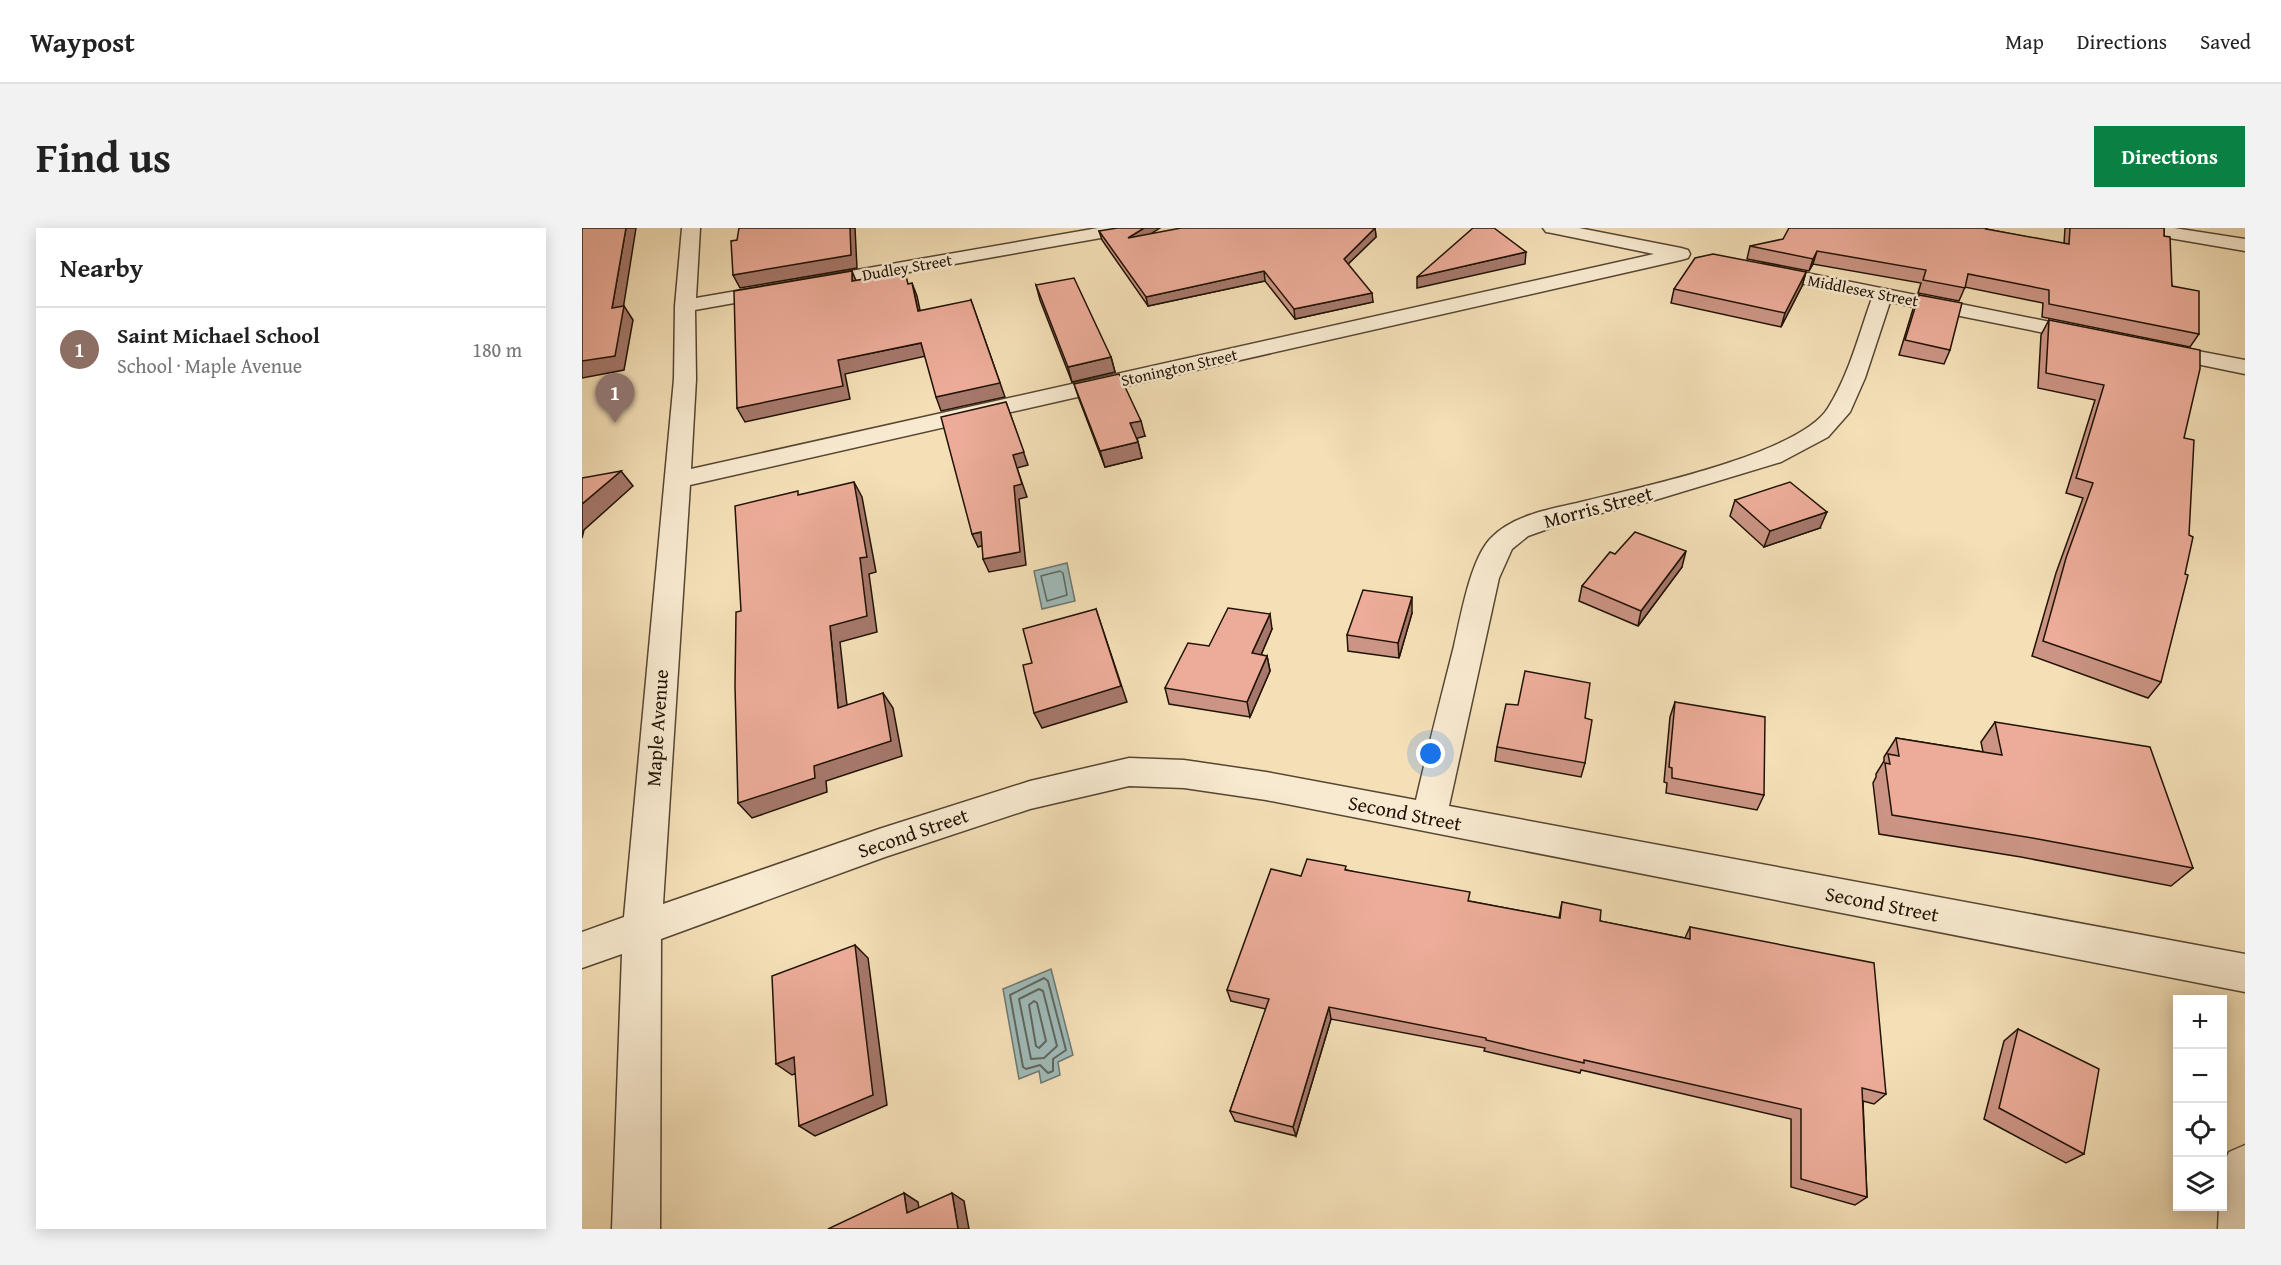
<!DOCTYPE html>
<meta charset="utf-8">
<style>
body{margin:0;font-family:"Gentium Book Plus",serif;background:#f2f2f2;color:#222}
.controls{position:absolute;right:18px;bottom:18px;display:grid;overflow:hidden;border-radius:0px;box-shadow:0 3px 15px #0003}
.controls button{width:54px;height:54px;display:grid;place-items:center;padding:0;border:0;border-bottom:2px solid #e0e0e0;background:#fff;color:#222;font:30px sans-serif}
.you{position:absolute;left:849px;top:526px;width:21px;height:21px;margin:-15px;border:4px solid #fff;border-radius:50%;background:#1a73e8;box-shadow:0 0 0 9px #1a73e833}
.badge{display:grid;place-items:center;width:39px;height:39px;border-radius:50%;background:#0b8043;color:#fff;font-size:20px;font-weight:700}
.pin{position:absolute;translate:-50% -50px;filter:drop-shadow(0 2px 3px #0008)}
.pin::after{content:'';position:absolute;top:32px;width:21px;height:18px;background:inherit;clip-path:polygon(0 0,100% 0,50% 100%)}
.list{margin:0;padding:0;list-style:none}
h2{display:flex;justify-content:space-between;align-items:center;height:78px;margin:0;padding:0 24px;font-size:26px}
h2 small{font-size:20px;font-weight:400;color:#767676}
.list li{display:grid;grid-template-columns:39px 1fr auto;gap:18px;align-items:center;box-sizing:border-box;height:84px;padding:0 24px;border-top:2px solid #e0e0e0}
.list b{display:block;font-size:22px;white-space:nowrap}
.list p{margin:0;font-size:20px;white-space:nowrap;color:#767676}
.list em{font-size:20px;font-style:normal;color:#767676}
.icon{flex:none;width:33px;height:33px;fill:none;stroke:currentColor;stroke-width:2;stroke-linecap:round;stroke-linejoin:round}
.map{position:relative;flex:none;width:1663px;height:1001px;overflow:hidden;border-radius:0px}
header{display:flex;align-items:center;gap:36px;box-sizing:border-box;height:84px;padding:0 30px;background:#fff;border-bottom:2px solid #e0e0e0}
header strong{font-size:28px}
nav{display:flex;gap:33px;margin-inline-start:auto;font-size:21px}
.intro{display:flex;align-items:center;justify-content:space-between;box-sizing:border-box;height:144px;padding:0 36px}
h1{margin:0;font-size:42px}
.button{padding:15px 27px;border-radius:0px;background:#0b8043;color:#fff;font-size:21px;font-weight:700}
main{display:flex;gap:36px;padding:0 36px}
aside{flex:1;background:#fff;border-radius:0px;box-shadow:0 3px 15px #0003}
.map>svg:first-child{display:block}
.water{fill:#9fbab8;stroke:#6d7770;stroke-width:1.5}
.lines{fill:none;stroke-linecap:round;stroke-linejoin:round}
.shore-far1{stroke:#60665e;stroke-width:1.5}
.shore{stroke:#60665e;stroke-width:2}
.minor-casing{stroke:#564632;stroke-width:3}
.minor{fill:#f8ead0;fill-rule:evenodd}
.wall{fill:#cb9484;stroke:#211305;stroke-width:1.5}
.shaded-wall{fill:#a5786b;stroke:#211305;stroke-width:1.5}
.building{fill:#ecac99;stroke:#211305;stroke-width:1.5}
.labels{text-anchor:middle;stroke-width:5;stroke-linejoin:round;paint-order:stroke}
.far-street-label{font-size:16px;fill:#211305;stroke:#f8ead0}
.street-label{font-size:20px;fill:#211305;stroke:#f8ead0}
</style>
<header>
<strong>Waypost</strong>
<nav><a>Map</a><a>Directions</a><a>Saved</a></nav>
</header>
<div class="intro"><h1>Find us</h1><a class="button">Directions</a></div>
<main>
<aside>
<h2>Nearby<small></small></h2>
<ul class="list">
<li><span class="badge" style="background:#8d6e63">1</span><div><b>Saint Michael School</b><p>School · Maple Avenue</p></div><em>180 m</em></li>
</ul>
</aside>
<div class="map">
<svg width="1663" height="1001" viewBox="0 0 1663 1001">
<rect width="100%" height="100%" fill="#f4dfb7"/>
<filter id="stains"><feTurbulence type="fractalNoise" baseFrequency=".00333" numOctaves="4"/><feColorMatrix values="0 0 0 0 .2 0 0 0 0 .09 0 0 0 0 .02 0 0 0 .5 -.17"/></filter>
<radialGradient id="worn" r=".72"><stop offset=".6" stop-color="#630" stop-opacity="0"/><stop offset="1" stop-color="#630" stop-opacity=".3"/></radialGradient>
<g class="water">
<polygon points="485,335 493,373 460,381 452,343"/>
<polygon points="469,741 491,827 476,834 478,847 459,855 457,843 437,851 421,761"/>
</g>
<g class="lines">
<polygon class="shore-far1" points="478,343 481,345 485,367 465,373 459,348"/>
<g class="shore">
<polygon points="462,750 466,753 484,822 471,831 471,843 466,845 458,837 444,841 441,839 428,767"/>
<polygon points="457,761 461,763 475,818 462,830 449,831 437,771"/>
<polygon points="452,773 455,775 464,813 457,820 454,818 447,777"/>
</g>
<g class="minor-casing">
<g id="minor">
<path d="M 100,0 L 118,0 L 114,70 L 516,0 L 556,0 L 553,4 L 547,5 L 113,82 L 114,151 L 109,241 L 1072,26 L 970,5 L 964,4 L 961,0 L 997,0 L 1099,20 L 1106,22 L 1108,26 L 1106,30 L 1099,32 L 108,257 L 81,676 L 297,601 L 448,553 L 547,530 L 602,532 L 684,544 L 834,572 C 846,520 859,469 872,418 C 879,388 888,333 908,311 C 929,288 967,281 995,275 C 1051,261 1217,227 1246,180 C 1267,147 1277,106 1290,70 L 1173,46 L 1170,42 L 1173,38 L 1180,36 L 1508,102 L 1516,103 L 1519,108 L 1516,113 L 1508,114 L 1308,74 L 1283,150 L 1268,184 L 1246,209 L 1199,234 L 1073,272 L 991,292 L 946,308 L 930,321 L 917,350 L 867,578 L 1663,726 L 1663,764 L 684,572 L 602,560 L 547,558 L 448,581 L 303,629 L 79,711 L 78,1001 L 30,1001 L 40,726 L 0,740 L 0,704 L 42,689 L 92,151 L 93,78 Z"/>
<polygon points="1549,0 1592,0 1663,11 1663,23 1558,5 1552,4"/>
<polygon points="1574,115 1663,132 1663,146 1566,126 1563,121 1566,116"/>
<polygon points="1663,917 1663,1001 1636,1001 1637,978 1640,978 1640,939 1647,924"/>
</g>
</g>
<use href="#minor" class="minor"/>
</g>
<g class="wall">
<polygon points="793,0 794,9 766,36 791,74 713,91 683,53 566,78 520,12 517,3 569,6"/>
<polygon points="1483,0 1582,0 1582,8 1590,58 1617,106 1608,119 1460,89 1461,75 1383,59 1377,73 1336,65 1339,55 1231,36 1227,43 1165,31 1168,18 1404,1 1482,16"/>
<polygon points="1224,44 1220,58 1199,99 1089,75 1092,61"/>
<polygon points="454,57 529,129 533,144 490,154 458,72"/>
<polygon points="1337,67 1368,122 1362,136 1317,127 1331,81"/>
<polygon points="1467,92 1602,210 1579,454 1566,470 1450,428 1474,345 1501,270 1484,265 1513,172 1456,160 1459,107"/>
<polygon points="492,156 563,208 555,210 560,230 523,239 497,171"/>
<polygon points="1153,272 1238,300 1182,319 1148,288"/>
<polygon points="1033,326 1100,339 1056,398 997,373 1000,358"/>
<polygon points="830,385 817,430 766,423 765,407"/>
<polygon points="690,401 679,427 685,428 688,443 668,489 587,476 583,460 627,418"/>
<polygon points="1093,474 1182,567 1175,582 1084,565 1085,555 1082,554 1088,489"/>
<polygon points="1003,490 1003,535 999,549 913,533 915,519"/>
<polygon points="1413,494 1611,640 1589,658 1439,629 1297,606 1291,555 1294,549 1294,546 1302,533 1302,529 1314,510 1401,524 1399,514"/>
<polygon points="765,642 887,673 977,690 980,674 1018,693 1103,710 1108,699 1304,866 1292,876 1281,873 1285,969 1273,977 1209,959 1209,891 999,842 998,845 902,823 903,820 749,791 714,908 653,893 648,883 684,781 649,773 645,762 719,648"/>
<polygon points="1436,801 1502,926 1484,935 1402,891 1422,813"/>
</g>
<g class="shaded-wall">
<polygon points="44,0 54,0 39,94 30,80"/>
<polygon points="268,0 273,0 275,40 158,60 151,47"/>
<polygon points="562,0 578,0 548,19 546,10"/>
<polygon points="793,0 794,9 762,40 762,31"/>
<polygon points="1235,23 1231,36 1227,43 1231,31"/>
<polygon points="944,24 943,36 835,60 835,49"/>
<polygon points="270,43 275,55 270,53"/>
<polygon points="682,43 683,53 566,78 564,69"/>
<polygon points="1224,44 1220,58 1199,99 1203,85"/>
<polygon points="330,55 335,68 341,96 336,83"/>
<polygon points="790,65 791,74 713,91 712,81"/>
<polygon points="389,72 423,169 359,183 354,169"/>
<polygon points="42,78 51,92 42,142 0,150 0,133"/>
<polygon points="339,115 344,128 263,146 268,171 163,194 155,180 256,132"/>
<polygon points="529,129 533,144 490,154 486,139"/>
<polygon points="424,174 446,237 435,240 445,269 437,271 444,337 407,344 401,331 432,258 431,227"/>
<polygon points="559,193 563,208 552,211 548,195"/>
<polygon points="556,214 560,230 523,239 518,223"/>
<polygon points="39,243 51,258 2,302 0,310 0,276"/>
<polygon points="272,254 280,269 294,344 287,346 295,404 258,414 267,495 256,480 248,398 278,330"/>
<polygon points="1245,284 1238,300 1182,319 1188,303"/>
<polygon points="399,304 405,316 396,319 390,306"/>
<polygon points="1104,323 1100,339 1056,398 1059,383"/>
<polygon points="830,369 830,385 817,430 816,415"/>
<polygon points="514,381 545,474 460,500 452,485"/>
<polygon points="688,386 690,401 673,441 670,425"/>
<polygon points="685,428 688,443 668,489 665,474"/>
<polygon points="301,465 311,480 320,528 244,553 245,564 170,590 156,575 232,538"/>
<polygon points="273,717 286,730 305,877 233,908 217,898"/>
<polygon points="747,779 749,791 714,908 711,899"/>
<polygon points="212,829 227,840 210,847 194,836"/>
<polygon points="322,965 336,974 339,993 325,985"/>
<polygon points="370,965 382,973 387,1001 376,1001"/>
</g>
<g class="building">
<polygon points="0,0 44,0 30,80 42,78 33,128 0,133"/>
<polygon points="157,0 268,0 269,27 151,47 149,13 155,12"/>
<polygon points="535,0 562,0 546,10 599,0 793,0 762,31 790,65 712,81 682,43 564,69 517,3"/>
<polygon points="891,0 912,0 944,24 835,49"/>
<polygon points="1207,0 1405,0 1404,1 1487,16 1488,0 1582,0 1582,8 1588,9 1590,58 1617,63 1617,106 1467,76 1467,62 1386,46 1383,60 1341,52 1344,42 1235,23 1231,31 1168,18 1201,11"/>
<polygon points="1131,26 1224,44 1203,85 1092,61 1113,30"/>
<polygon points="270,43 270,53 323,44 326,56 330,55 336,83 389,72 418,155 354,169 339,115 256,132 261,158 155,180 152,63"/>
<polygon points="492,50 529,129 486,139 454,57"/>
<polygon points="1337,67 1380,75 1368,122 1323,112"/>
<polygon points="1467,92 1618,122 1618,141 1602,210 1612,212 1607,307 1611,309 1603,346 1606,347 1579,454 1461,413 1484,330 1511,255 1494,250 1522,157 1464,145"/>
<polygon points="537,146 559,193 548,195 556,214 518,223 492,156"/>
<polygon points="424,174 442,224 431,227 440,256 432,258 438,324 401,331 399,304 390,306 359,189"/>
<polygon points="39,243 0,276 0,250"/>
<polygon points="272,254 285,329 278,330 285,388 248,398 256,480 301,465 309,513 232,538 233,550 156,575 153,458 154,384 159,383 153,278 216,263 216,267"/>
<polygon points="1208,254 1245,284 1188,303 1153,272"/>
<polygon points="1053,304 1104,323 1059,383 1000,358 1028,324 1033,326"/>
<polygon points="781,362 830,369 816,415 765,407"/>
<polygon points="646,380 688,386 670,425 685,428 665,474 583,460 606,415 627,418"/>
<polygon points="514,381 539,458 452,485 441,437 450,435 441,401"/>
<polygon points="943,443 1008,455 1003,490 1010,492 1003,535 915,519 924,476 936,477"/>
<polygon points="1093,474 1183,489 1182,567 1090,550 1090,540 1087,539"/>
<polygon points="1413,494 1568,519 1611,640 1456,611 1310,587 1303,535 1308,536 1306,526 1317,528 1314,510 1420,527"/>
<polygon points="725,631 764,638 763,642 888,664 886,673 978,690 980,674 1019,682 1018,693 1108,711 1108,699 1292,735 1304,866 1280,860 1285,969 1219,951 1219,881 1002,832 1002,835 904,812 904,810 747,779 711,899 648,883 687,771 645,762 689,641 719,648"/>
<polygon points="273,717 291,867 217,898 212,829 194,836 190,748"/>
<polygon points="1436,801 1517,841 1502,926 1417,880"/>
<polygon points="322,965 325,985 370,965 376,1001 246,1001"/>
</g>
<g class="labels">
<g class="far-street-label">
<text transform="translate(325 39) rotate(-10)" y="6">Dudley Street</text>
<text transform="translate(1281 62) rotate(11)" y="6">Middlesex Street</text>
<text transform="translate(597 139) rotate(-13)" y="6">Stonington Street</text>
</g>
<g class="street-label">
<text transform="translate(1016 279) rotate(-15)" y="7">Morris Street</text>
<text transform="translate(75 500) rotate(-86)" y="7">Maple Avenue</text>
<text transform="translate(823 585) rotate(11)" y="7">Second Street</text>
<text transform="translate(331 605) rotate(-19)" y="7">Second Street</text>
<text transform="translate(1300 676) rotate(11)" y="7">Second Street</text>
</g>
</g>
<rect width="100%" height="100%" filter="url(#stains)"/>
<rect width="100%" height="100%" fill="url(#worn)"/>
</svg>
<div class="controls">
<button>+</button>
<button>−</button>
<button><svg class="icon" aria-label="locate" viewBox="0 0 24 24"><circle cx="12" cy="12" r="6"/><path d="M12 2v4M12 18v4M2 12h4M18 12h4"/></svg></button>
<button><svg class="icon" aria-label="layers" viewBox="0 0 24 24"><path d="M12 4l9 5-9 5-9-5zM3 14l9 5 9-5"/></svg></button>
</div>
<div class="you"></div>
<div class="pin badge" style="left:33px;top:195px;background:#8d6e63">1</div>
</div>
</main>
